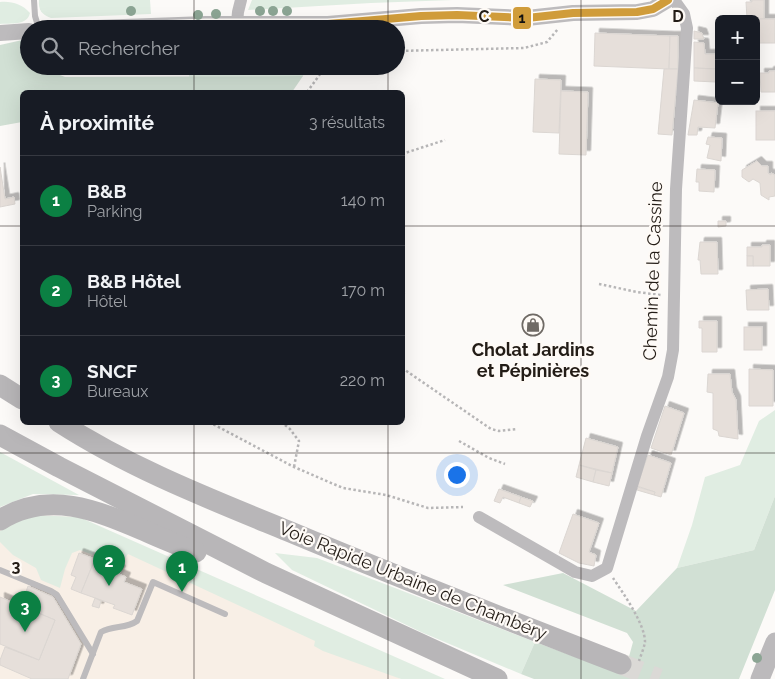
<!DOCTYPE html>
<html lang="fr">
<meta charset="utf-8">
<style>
body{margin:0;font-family:Raleway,sans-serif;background:#20242c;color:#f1f3f6}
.controls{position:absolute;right:15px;top:15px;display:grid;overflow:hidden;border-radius:8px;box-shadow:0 5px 20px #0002}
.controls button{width:45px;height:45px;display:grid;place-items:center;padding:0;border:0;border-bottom:1px solid #363941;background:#171b24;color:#f1f3f6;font:25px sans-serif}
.you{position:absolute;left:456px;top:474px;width:18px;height:18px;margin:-12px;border:4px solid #fff;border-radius:50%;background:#1a73e8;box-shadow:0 0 0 8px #1a73e833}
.badge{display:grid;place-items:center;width:32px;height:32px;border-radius:50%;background:#0b8043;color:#fff;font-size:16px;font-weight:700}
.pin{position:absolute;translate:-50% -41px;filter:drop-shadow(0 1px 2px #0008)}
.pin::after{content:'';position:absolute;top:26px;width:18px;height:15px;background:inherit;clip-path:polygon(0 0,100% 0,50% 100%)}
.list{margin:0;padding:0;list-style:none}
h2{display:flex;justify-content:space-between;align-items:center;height:65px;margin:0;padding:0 20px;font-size:21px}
h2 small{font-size:16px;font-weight:400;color:#9ea1a6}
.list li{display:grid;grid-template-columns:32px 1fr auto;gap:15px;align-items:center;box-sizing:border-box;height:90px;padding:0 20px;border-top:1px solid #363941}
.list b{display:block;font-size:19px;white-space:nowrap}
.list p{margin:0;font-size:16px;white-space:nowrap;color:#9ea1a6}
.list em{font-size:16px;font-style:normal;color:#9ea1a6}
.icon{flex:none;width:28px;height:28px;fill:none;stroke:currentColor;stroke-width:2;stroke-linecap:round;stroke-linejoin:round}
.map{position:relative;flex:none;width:775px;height:679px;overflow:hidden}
.search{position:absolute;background:#171b24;box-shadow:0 5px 20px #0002;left:20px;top:20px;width:385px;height:55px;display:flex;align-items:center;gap:12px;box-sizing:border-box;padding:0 18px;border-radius:28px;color:#9ea1a6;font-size:19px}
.panel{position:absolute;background:#171b24;box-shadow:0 5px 20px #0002;left:20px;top:90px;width:385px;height:335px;border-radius:8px}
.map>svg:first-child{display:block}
.built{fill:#f8efe6}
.green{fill:#e0ede2}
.forest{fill:#d1e0d4}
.building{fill:#e6dfda;stroke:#dbd6d2;filter:url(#shadow)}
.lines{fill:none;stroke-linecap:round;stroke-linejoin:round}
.trunk-tunnel{stroke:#dbd9d6;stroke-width:21;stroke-dasharray:21 11;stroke-linecap:butt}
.path{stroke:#b7b6b7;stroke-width:2.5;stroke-dasharray:2.5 2.5;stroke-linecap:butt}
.service{stroke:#bdbbbd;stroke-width:6}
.minor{stroke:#bdbbbd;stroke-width:12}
.tertiary{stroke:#bdbbbd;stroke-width:16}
.secondary{stroke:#bcbabc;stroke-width:19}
.trunk{stroke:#b8b6b8;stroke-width:21}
.bus-1-casing{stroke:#fefaf6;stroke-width:11}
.bus-1{stroke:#d09c3a;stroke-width:8}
.tree{fill:#8ca594}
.grid{fill:none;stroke:#231c16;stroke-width:1;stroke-opacity:0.55}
.labels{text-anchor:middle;stroke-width:4.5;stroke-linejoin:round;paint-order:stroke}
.street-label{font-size:18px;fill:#231c16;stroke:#fefaf6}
.poi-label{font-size:18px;font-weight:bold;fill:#231c16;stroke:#fefaf6}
.grid-label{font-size:16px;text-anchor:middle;font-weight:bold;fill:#231c16;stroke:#fefaf6;stroke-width:4.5;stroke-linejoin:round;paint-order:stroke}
.line-badge{stroke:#fefaf6;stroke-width:2}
.pale-badge-label{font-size:14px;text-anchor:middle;font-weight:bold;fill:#111}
</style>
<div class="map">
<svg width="775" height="679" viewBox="0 0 775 679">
<defs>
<filter id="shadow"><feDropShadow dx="4.5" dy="-4.5" stdDeviation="0" flood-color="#0004"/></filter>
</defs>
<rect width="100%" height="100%" fill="#fcfaf8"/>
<polygon class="built" points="0,513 79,517 401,679 0,679"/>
<g class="green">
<path d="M 39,0 L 150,0 L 151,14 L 51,18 C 42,15 38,10 39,0 Z"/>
<polygon points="252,0 453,0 371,3 248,10"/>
<path d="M 0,2 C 12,1 22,4 30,13 C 27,26 11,23 0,24 Z"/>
<polygon points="189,66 305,66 303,76 189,77"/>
<polygon points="775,410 775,496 754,550 677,568 692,525 705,477 740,465 759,421"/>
<polygon points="0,452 79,495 33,494 0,507"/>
<polygon points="31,515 79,517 445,679 401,679 323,651 314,646 315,641 128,554 120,565 80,550 72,553 65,569 60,588 41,580 36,568 13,555 0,542 0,531"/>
<polygon points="275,553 317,558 535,642 521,674 421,632 292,570"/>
</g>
<g class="forest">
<polygon points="27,39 29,42 29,66 37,66 65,77 303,76 292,92 22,92 22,122 0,126 0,45"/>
<polygon points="775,496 775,590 739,679 534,679 521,674 535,642 624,675 633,642 627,633 503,585 563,573 636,611 677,568 754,550"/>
</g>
<g class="building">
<polygon points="752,0 764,0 764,19 747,19 746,2 752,2"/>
<rect x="756" y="19" width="19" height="24"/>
<polygon points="694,31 702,33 704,39 694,39"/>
<polygon points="595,33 670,36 669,69 594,66"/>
<polygon points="670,36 678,36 678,69 669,69"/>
<polygon points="694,42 704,43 705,54 719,54 719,63 717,63 716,69 694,68"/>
<polygon points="136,66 180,66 180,71 136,68"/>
<polygon points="694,68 716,69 716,82 694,81"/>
<polygon points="664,69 678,69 672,135 658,134"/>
<polygon points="769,71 775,71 775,92 761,92 760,73 769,73"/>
<polygon points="535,79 561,80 559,133 533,132"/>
<polygon points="561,91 588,92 586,155 559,154"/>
<polygon points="694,100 718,103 715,128 698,127 697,135 688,135"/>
<rect x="756" y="111" width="19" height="29"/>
<polygon points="708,137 722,138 721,161 707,158 710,145 706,144"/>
<polygon points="757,161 762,166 768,166 768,173 771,175 771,173 775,175 775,196 769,197 769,200 761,195 760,183 753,179 749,182 742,177 742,170"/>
<polygon points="0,167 5,199 14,197 15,204 0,207"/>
<polygon points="697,169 715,170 714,192 699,191 699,182 696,182"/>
<polygon points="718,221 726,221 726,226 718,227"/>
<polygon points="700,242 717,242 718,274 701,274 700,260 698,260"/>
<polygon points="762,245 770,245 770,266 753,266 753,256 747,256 747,247 762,247"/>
<rect x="747" y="256" width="6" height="10"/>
<polygon points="768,289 769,310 747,310 746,290"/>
<polygon points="699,321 717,321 717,352 702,352 702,328 699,328"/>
<rect x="744" y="327" width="18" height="23"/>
<polygon points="749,369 773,370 773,406 749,406"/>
<polygon points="708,374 730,374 732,392 736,400 738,439 719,436 718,431 713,429 713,393 707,392"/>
<polygon points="665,406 684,413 671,455 651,448"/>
<polygon points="586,438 618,447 612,473 579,465"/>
<polygon points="648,455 671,463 661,497 654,495 655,492 637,486"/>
<polygon points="579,465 596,470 593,482 576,477"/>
<polygon points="596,470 612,473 609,486 593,482"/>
<polygon points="638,487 655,492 654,495 637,490"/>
<polygon points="499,489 521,497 519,503 503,497 500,503 494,501"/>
<polygon points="521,497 533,501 530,507 519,503"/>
<polygon points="573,514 599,523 589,552 596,555 594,566 579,563 559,553"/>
<polygon points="79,553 95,559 81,593 71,589 76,577 71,575"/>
<polygon points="95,559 121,570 119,574 126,577 124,582 142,589 132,615 113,608 115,605 81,593"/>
<polygon points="28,586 53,597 81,644 68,679 32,679 0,665 0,660 5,647 39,660 55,620 21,606"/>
<polygon points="0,597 55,620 39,660 0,644"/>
<polygon points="95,598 101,601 99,608 92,606"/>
</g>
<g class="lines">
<polyline class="trunk-tunnel" points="621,664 659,679"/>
<g class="path">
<polyline points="396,51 524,48 547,42 558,29"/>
<polyline points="307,92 326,66"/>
<polyline points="402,154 445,140"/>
<polyline points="402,259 404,294"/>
<polyline points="599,284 637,292 661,295"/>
<polyline points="402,368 491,429 499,431 517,429"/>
<polyline points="209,422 294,467 343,488 386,495 428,508 463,507"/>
<polyline points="281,422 290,429 299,441 294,467"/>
<polyline points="459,441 489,458 505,464"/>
<path d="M 613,578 C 623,593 645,624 645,642 C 644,648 641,655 639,661"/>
</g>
<g class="service">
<polyline points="34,0 35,16 39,29"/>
<polyline points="0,570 51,591 57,595 93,654"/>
<path d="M 83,679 L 101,632 C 113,625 126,629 137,621 L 153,582 L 225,614"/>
</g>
<g class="minor">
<polyline points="237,23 238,12 241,0"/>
<polyline points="479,517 575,572 592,576 607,568 647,436 668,377 673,350 676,189 687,28 684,14 674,0"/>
</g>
<g class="tertiary">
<polyline points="69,29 206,24 328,24 421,16 457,15 527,18 573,13 637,12 653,9 668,0"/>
<polyline points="0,33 29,31"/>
</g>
<polyline class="secondary" points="760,679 775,642"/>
<g class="trunk">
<polyline points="0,385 22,399"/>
<path d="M 59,422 C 130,468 210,499 288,531 C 398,577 510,621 621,664"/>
<polyline points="0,435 59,467 266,573 497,679"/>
<path d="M 0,520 C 48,490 96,510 143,530 C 160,538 178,545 196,552"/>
</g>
<g class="bus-1-casing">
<polyline id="bus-1" points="76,29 206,24 328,24 421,16 457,15 527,18 573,13 637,12 653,9 668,0"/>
</g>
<use href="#bus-1" class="bus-1"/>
</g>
<g class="tree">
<circle cx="131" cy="11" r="5"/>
<circle cx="260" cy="11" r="5"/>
<circle cx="273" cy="11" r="5"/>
<circle cx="287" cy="11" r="5"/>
<circle cx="216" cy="14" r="5"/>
<circle cx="198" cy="15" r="5"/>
<circle cx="757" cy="658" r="5"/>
</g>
<path class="grid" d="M 194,0 L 194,29M 388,0 L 388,29M 581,0 L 581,679M 194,66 L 194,92M 388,66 L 388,92M 0,226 L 22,226M 402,226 L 775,226M 194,422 L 194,679M 388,422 L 388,679M 0,453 L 775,453"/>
<defs>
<g id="shop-ring" transform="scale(1.125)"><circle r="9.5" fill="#fefaf6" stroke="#6f6a65" stroke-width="1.5"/><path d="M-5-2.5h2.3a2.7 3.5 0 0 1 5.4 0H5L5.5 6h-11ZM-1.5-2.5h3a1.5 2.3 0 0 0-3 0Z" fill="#6f6a65"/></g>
</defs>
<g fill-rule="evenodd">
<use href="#shop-ring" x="533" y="325"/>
</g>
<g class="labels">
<g class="street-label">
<text transform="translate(653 271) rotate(-88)" y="6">Chemin de la Cassine</text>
<text transform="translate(413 581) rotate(22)" y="6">Voie Rapide Urbaine de Chambéry</text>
</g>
<g class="poi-label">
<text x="533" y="356">Cholat Jardins<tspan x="533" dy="21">et Pépinières</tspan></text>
</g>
</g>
<g class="grid-label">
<text x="484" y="22">C</text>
<text x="678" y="22">D</text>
<text x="16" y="572">3</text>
</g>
<rect class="line-badge" x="512" y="6" width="20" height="24" rx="5" fill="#d09c3a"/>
<g class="pale-badge-label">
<text x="522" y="23">1</text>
</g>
</svg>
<div class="controls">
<button>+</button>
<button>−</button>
</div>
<div class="you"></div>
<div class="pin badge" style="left:182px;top:592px">1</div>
<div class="pin badge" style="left:109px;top:586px">2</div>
<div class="pin badge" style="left:25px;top:632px">3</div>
<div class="search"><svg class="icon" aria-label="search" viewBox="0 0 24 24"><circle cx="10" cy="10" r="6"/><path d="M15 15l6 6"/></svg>Rechercher</div>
<section class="panel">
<h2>À proximité<small>3 résultats</small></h2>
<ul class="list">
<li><span class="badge">1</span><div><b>B&amp;B</b><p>Parking</p></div><em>140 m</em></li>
<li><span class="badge">2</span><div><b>B&amp;B Hôtel</b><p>Hôtel</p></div><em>170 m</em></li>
<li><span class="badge">3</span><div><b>SNCF</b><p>Bureaux</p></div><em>220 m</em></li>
</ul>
</section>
</div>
